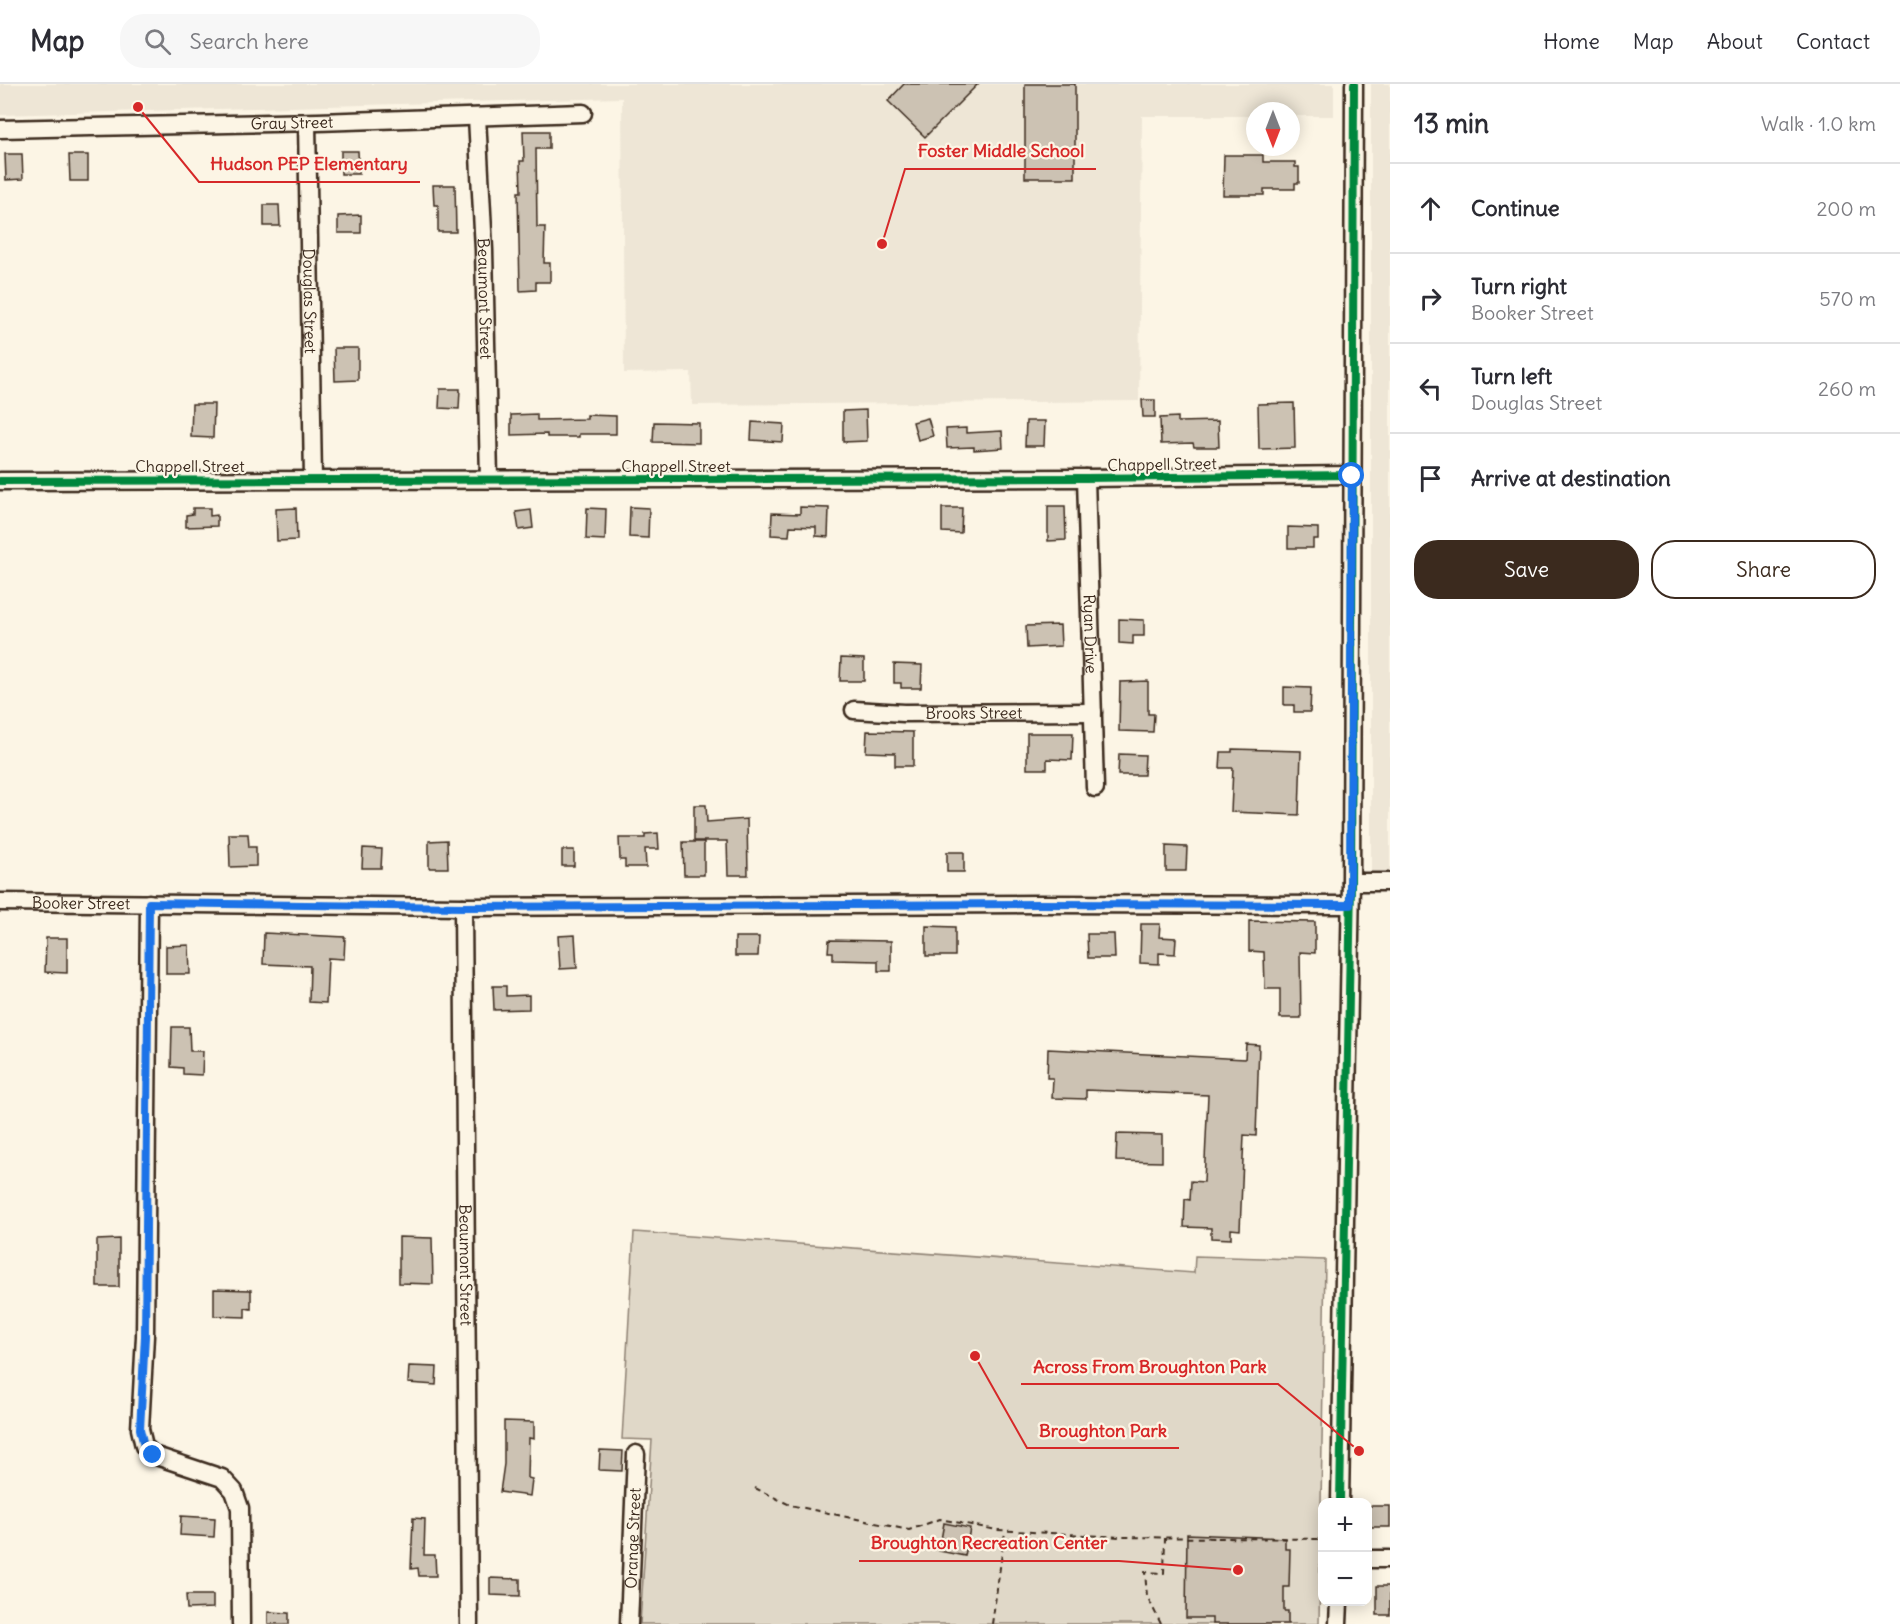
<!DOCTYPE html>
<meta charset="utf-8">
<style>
body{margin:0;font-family:Delius,sans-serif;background:#f7f7f7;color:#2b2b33}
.controls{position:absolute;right:18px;bottom:18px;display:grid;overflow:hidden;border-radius:12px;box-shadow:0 3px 15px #0003}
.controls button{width:54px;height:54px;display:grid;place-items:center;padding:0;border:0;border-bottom:2px solid #e1e1e2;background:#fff;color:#2b2b33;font:30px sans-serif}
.compass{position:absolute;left:1246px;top:18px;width:54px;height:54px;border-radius:50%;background:#fff;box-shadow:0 3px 15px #0003;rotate:180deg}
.stop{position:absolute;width:18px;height:18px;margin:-14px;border:4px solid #1a73e8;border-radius:50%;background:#fff}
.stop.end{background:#1a73e8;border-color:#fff;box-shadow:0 2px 6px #0008}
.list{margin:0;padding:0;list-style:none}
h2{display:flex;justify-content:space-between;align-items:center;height:78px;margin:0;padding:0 24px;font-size:26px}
h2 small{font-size:20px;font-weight:400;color:#7c7c81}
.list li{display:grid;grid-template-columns:39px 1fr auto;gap:18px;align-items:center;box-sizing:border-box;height:90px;padding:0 24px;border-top:2px solid #e1e1e2}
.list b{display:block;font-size:22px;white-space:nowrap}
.list p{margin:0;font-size:20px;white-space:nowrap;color:#7c7c81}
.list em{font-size:20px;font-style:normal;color:#7c7c81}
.actions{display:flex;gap:12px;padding:18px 24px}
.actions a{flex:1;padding:14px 0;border:2px solid #3b2a1e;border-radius:24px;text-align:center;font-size:21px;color:#3b2a1e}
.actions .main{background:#3b2a1e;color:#fff}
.icon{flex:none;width:33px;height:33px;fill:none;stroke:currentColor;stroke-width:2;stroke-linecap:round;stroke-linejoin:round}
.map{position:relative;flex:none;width:1390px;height:1540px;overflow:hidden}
header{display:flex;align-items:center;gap:36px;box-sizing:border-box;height:84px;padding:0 30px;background:#fff;border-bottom:2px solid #e1e1e2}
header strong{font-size:28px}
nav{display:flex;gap:33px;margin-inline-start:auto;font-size:21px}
.search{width:420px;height:54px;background:#f7f7f7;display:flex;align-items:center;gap:15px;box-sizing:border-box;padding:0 21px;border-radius:24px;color:#7c7c81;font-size:22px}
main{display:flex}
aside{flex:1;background:#fff}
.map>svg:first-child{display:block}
.built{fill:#eee6d6}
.green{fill:#e0d8c8;stroke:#8e8173;stroke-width:1.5}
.building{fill:#ccc2b3;stroke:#3b2a1e;stroke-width:1.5}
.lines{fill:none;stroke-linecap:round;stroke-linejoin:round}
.minor-casing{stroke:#3b2a1e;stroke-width:21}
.path{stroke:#3b2a1e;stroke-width:2;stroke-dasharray:6 4.5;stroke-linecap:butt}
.minor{stroke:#fcf5e5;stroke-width:16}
.cycleway-casing{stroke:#fcf5e5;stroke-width:11}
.cycleway{stroke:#00873e;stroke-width:8}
.route{stroke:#1a73e8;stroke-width:8}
.labels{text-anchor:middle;stroke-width:4.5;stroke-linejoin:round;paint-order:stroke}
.street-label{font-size:16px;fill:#3b2a1e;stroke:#fcf5e5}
.leader{fill:none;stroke:#d62828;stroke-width:2}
.callout-dot{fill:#d62828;stroke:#fcf5e5;stroke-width:2}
.callout-label{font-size:18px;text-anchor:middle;font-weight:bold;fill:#d62828;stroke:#fcf5e5;stroke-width:4.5;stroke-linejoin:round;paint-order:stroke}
</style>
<header>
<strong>Map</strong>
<div class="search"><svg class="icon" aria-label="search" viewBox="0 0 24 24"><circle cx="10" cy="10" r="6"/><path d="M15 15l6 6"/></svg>Search here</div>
<nav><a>Home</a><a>Map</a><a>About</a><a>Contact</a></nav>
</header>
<main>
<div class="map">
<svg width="1390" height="1540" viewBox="0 0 1390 1540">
<rect width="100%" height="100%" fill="#fcf5e5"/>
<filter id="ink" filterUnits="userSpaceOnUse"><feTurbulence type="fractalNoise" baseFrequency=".0167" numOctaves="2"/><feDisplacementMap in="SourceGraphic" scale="12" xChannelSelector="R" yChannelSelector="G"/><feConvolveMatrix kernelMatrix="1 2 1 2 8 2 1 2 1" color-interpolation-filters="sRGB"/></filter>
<g filter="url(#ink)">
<g class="built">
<polygon points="0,0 1334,0 1334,32 1291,32 1291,27 1255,27 1255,32 1142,32 1139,317 692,321 691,288 624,289 622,14 0,31"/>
<rect x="1371" y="0" width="19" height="790"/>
</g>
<polygon class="green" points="634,1148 1194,1189 1195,1172 1325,1176 1319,1540 640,1540 652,1356 622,1355"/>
<g class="building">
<polygon points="904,0 978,0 925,53 888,17"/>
<rect x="1025" y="0" width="50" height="94"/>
<polygon points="523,47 549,47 549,65 536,65 537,143 545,143 544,179 550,179 550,198 536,198 536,206 520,207 518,108 521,108 520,77 524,77"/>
<polygon points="341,67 358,67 359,90 341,90"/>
<polygon points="5,70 22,70 23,95 6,96"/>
<polygon points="69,71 88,71 88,97 70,97"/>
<polygon points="1224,71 1263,71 1263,78 1295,78 1295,83 1299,83 1299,99 1295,99 1295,105 1264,105 1264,111 1223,111"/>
<polygon points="433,101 455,101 456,148 438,148 438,121 434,121"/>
<polygon points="264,121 279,121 280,142 264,142"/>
<polygon points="361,131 361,149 338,149 338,132"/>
<polygon points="334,264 358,264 358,296 335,297"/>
<polygon points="440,305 460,305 459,325 439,324"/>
<polygon points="1142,316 1155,316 1155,333 1143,333"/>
<polygon points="1294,319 1295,364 1259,365 1258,320"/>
<polygon points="192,320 214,320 213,354 191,353"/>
<polygon points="866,326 867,357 843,358 843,327"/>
<polygon points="537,330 537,336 587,335 587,331 616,332 616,350 579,350 579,353 547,353 547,350 511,351 511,331"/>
<polygon points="1178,333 1178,338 1218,337 1219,363 1194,363 1193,359 1161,360 1160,334"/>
<polygon points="928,334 933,352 918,356 913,338"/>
<polygon points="1026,337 1045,337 1044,362 1025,362"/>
<polygon points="654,338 699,339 699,359 653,358"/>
<polygon points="752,338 784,340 783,358 751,356"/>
<polygon points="966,344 966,349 1002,347 1003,364 974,366 974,363 947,364 946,345"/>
<polygon points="1048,422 1065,422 1066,456 1048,457"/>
<polygon points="630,423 649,424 648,454 629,453"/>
<polygon points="800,423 829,424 828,453 816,452 816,443 790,442 789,452 771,451 772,429 800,430"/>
<polygon points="193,424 210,424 210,432 217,431 217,442 186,443 186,431 193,430"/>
<polygon points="296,424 297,456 277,457 276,425"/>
<polygon points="587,424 606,425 605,456 586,455"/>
<polygon points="942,424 962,424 961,449 942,448"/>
<polygon points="531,426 533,444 519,446 516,428"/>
<polygon points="1288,443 1318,444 1318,455 1313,455 1313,464 1288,464"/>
<polygon points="1119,535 1144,536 1144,552 1133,552 1133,560 1119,559"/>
<polygon points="1060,541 1061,562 1027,564 1026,542"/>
<polygon points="841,574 864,575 864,597 840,597"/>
<polygon points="894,580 922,581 921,604 901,604 901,599 894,599"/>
<polygon points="1148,597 1148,630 1154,630 1153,648 1119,647 1120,598"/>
<polygon points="1284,603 1311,604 1310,628 1294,628 1294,621 1284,621"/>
<polygon points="867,647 913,648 913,682 895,682 895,669 866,668"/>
<polygon points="1027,649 1073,649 1072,676 1047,675 1047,685 1027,685"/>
<polygon points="1232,665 1301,667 1299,731 1231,728 1233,684 1220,684 1221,668 1232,668"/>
<polygon points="1119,670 1145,671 1144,691 1118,691"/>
<polygon points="694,721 706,721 707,738 747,735 748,791 728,791 727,757 694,757"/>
<polygon points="658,749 659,765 645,765 646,783 625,783 625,776 620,776 619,754 645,754 645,750"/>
<polygon points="229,750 248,750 249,763 256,763 256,782 230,783"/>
<polygon points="447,756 448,784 429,784 429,757"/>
<polygon points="683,758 704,758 704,791 684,791"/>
<polygon points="1166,762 1187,763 1186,787 1166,787"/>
<polygon points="363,764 382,765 381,784 362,784"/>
<rect x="562" y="766" width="12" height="16"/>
<rect x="947" y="768" width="17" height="20"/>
<polygon points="1249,837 1315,838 1315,869 1300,868 1301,934 1280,934 1280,905 1265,905 1264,868 1249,867"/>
<polygon points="1141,840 1160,840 1159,853 1176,854 1175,870 1159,869 1159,880 1140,879"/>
<polygon points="926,842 955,843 955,872 926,872"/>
<polygon points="264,849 345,853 344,875 328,874 326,919 309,918 310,882 263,880"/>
<polygon points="1087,850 1114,850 1115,874 1088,874"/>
<polygon points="575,851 577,884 560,885 558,852"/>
<polygon points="735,853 759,853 758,872 735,872"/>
<polygon points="46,854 67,854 67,889 45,888"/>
<polygon points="829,856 891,857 891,887 878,887 878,877 833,876 833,868 828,868"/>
<polygon points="189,861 190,890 166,890 166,862"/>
<polygon points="493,902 506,902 506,912 529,911 529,925 494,926"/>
<polygon points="172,943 189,943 190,967 203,967 202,991 183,990 183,984 171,983"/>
<polygon points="1246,960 1259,961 1256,1052 1244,1051 1240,1146 1231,1145 1231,1155 1211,1154 1211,1144 1184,1143 1185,1115 1190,1116 1191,1097 1204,1098 1208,1011 1086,1006 1086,1015 1052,1014 1053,994 1047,994 1048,965 1245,975"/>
<polygon points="1117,1050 1162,1051 1162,1078 1116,1077"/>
<polygon points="399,1153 432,1154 433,1200 399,1199"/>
<polygon points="119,1155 119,1203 97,1203 97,1156"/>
<polygon points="214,1205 251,1206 251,1225 245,1224 245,1233 214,1232"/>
<polygon points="409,1282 437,1283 436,1301 408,1299"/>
<polygon points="504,1337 534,1338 534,1355 529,1354 528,1394 532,1395 530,1412 500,1408 504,1380"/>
<polygon points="600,1366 623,1367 622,1387 599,1386"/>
<rect x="1368" y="1422" width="22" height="21"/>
<polygon points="181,1432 215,1434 214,1453 180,1451"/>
<polygon points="413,1434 425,1435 424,1471 435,1471 436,1492 419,1492 418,1484 411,1485"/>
<polygon points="944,1439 970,1444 965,1472 939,1467"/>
<polygon points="1187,1450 1285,1454 1285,1465 1290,1465 1289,1503 1284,1503 1284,1527 1288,1527 1288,1540 1212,1540 1212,1534 1186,1534"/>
<polygon points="490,1494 520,1495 520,1512 490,1511"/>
<rect x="1377" y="1502" width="13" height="29"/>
<polygon points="186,1511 213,1511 213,1524 187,1525"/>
<polygon points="268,1528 289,1529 289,1540 268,1540"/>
</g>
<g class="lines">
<g class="minor-casing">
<g id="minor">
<path id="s1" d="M 477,33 L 484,166 L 489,395"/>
<path id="s2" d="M 307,39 L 313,395"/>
<path id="s3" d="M 0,45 L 318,38 L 583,29"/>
<path id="s4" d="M 1086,394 L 1095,704"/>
<polyline points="0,397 1086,394 1352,391"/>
<path id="s5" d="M 854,626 L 904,629 L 1093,628"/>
<polyline points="1351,798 1390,798"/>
<path id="s6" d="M 0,818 L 463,823 L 1038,820 L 1350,821"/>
<polyline points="149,819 145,1252 140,1345 144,1362 153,1371 222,1394 234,1407 240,1424 241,1540"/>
<path id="s7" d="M 463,823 L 469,1540"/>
<polyline points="1340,1418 1351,798 1354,0"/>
<polyline points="1368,1475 1390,1475"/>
<path id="s8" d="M 629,1540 L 636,1370"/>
<polyline points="1338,1540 1339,1518"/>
</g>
</g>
<g class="path">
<polyline points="755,1404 790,1421 909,1446 940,1435 997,1446 1120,1453 1322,1455"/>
<polyline points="992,1540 1005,1448"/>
<polyline points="1161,1540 1147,1512 1145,1488 1164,1489 1165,1454"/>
</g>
<use href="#minor" class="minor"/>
<g class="cycleway-casing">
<g id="cycleway">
<polyline points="0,397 1086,394 1352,391"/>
<polyline points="1340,1418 1351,798 1354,0"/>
</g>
</g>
<use href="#cycleway" class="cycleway"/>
</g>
</g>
<g class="lines" filter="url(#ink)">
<polyline class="route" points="153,1371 144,1362 140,1345 145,1252 149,819 464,823 1038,820 1350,821 1352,392"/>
</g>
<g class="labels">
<g class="street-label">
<text dy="6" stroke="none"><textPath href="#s3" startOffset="292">Gray Street</textPath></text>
<text dy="6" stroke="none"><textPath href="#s1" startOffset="182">Beaumont Street</textPath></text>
<text dy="6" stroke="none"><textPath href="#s2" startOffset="178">Douglas Street</textPath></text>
<text transform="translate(1162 380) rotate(-1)" y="6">Chappell Street</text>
<text x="190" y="388">Chappell Street</text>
<text x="676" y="388">Chappell Street</text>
<text dy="6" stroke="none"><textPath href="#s4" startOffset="156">Ryan Drive</textPath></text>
<text dy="6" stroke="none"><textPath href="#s5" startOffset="120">Brooks Street</textPath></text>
<text dy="6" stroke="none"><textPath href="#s6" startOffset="81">Booker Street</textPath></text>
<text dy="6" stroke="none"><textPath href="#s7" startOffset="358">Beaumont Street</textPath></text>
<text dy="6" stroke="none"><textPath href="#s8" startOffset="86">Orange Street</textPath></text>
</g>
</g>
<path class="leader" d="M882 160L905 85H1096M138 23L199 98H420M1359 1367L1278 1300H1021M975 1272L1027 1364H1179M1238 1486L1119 1477H859"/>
<g class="callout-dot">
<circle cx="882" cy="160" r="6"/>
<circle cx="138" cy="23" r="6"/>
<circle cx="1359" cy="1367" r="6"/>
<circle cx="975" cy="1272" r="6"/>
<circle cx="1238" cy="1486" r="6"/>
</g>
<g class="callout-label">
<text x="1001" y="73">Foster Middle School</text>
<text x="309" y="86">Hudson PEP Elementary</text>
<text x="1150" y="1289">Across From Broughton Park</text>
<text x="1103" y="1353">Broughton Park</text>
<text x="989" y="1465">Broughton Recreation Center</text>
</g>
</svg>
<div class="controls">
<button>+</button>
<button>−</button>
</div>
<svg class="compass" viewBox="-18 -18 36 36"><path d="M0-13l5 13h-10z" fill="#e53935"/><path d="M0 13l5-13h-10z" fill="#7c7c81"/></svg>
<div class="stop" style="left:1352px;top:392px"></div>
<div class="stop end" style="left:153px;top:1371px"></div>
</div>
<aside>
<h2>13 min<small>Walk · 1.0 km</small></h2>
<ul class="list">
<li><svg class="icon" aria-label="ahead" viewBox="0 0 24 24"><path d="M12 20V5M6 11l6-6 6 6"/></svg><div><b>Continue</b></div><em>200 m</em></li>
<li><svg class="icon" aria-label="right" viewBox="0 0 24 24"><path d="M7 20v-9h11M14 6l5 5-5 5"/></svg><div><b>Turn right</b><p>Booker Street</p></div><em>570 m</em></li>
<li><svg class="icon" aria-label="left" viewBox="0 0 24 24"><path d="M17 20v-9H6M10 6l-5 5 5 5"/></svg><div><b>Turn left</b><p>Douglas Street</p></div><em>260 m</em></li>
<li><svg class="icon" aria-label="arrive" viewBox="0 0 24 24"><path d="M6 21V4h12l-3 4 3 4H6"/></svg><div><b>Arrive at destination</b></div></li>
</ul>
<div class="actions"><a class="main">Save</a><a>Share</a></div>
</aside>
</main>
